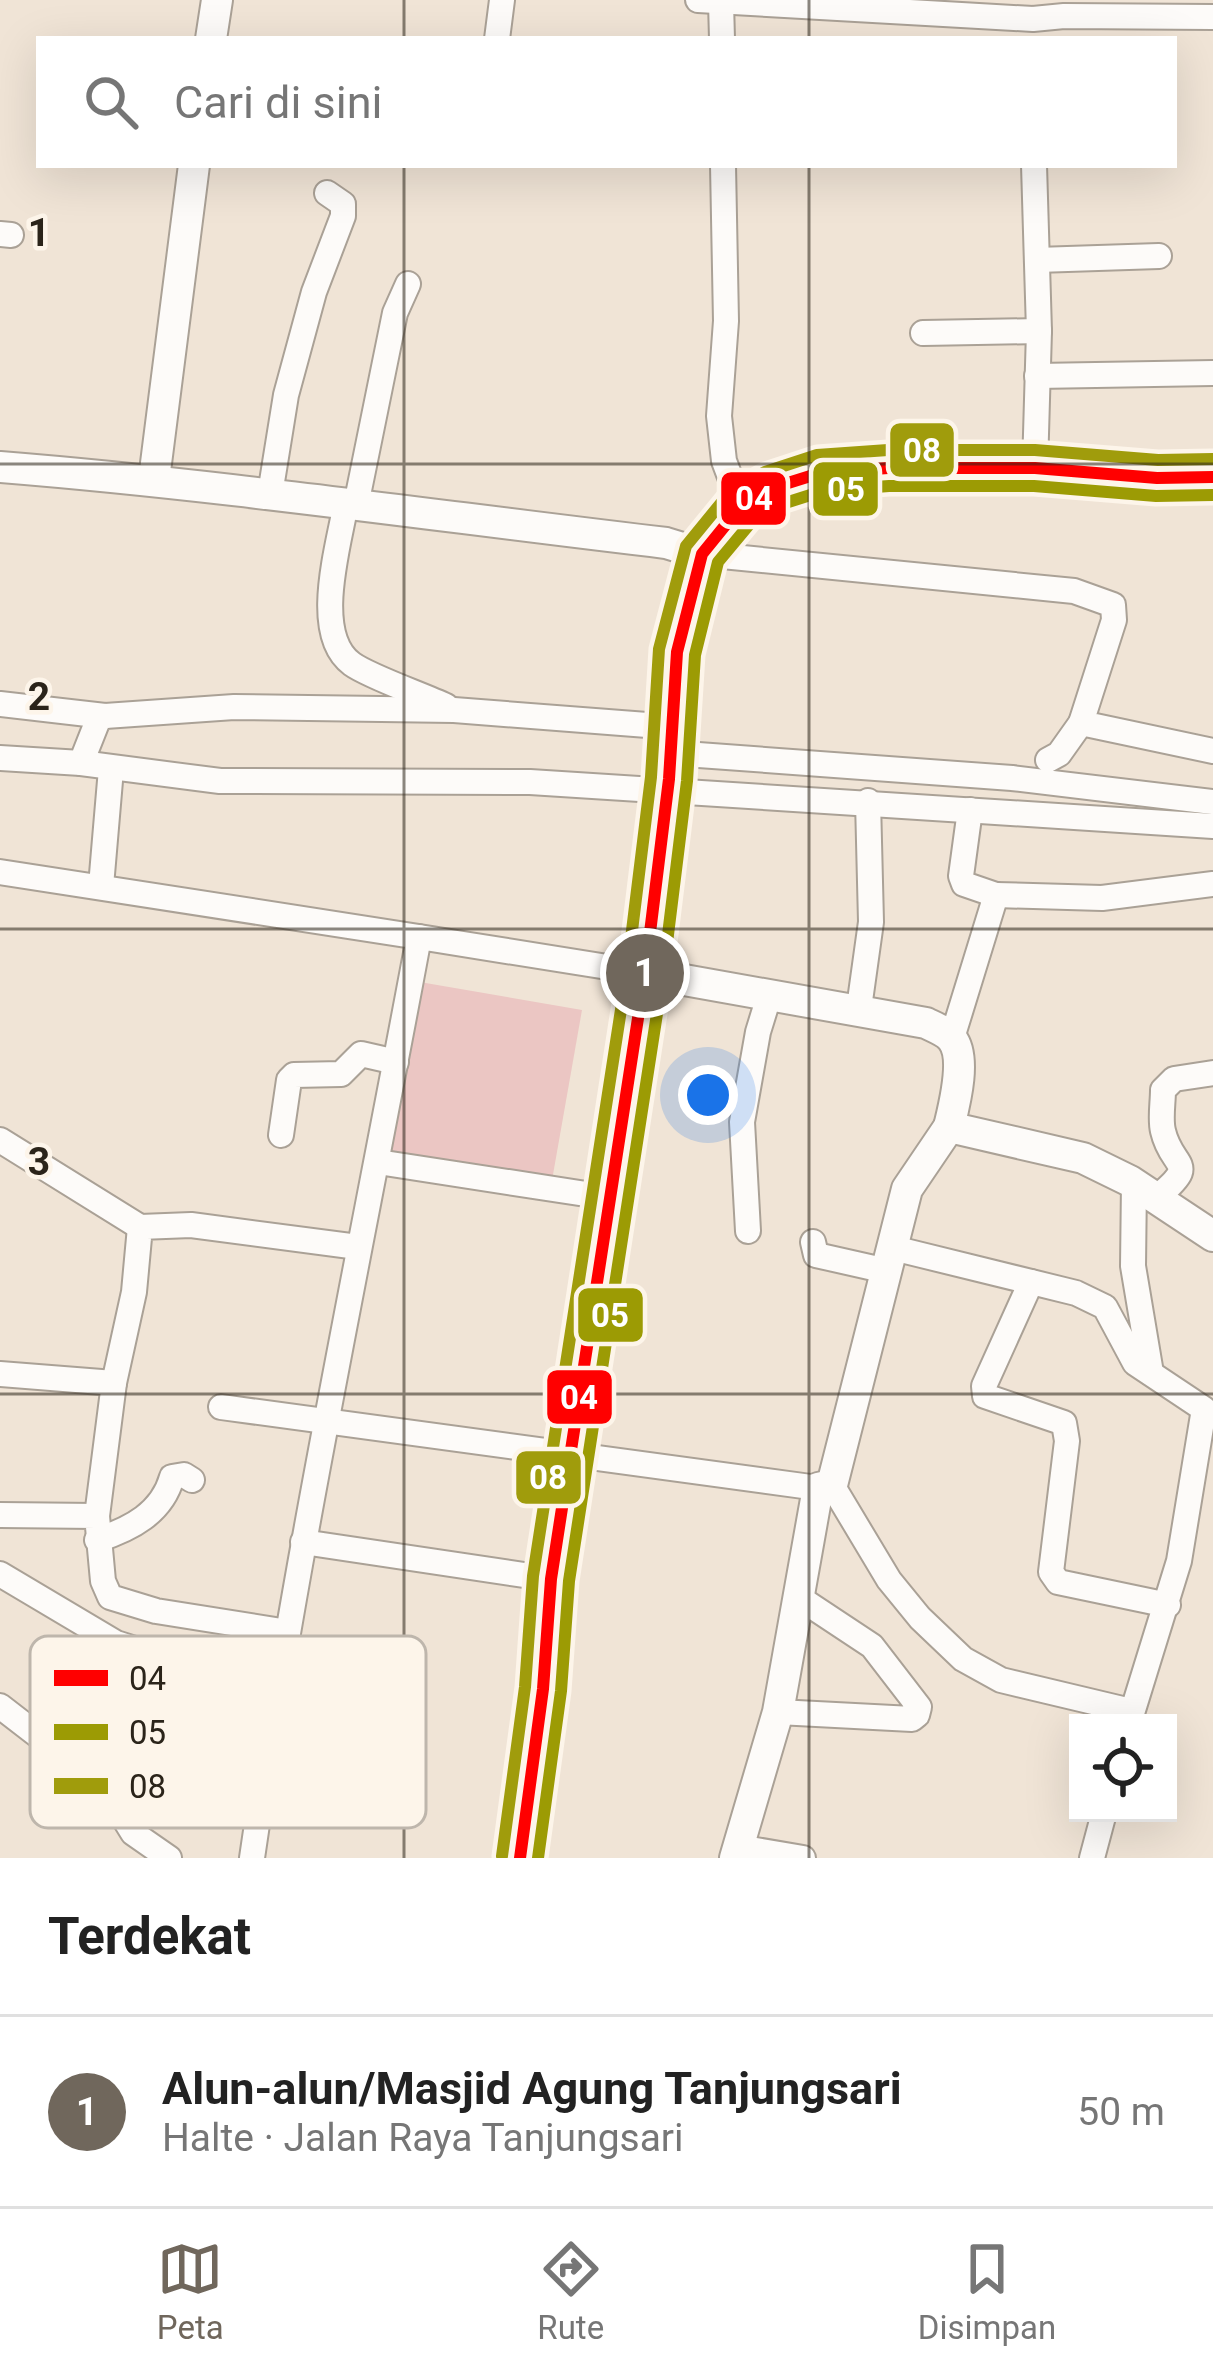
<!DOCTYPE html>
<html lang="id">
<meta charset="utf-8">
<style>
body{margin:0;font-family:Roboto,sans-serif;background:#f2f2f2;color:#222}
.controls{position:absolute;right:36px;bottom:36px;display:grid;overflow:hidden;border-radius:0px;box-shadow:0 12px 48px #0002}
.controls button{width:108px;height:108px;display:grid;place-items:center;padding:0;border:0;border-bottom:3px solid #e0e0e0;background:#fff;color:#222;font:60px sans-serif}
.you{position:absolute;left:708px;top:1095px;width:42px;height:42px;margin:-30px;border:9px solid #fff;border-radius:50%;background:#1a73e8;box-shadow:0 0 0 18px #1a73e833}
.badge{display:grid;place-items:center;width:78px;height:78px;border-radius:50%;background:#70675c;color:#fff;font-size:39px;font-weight:700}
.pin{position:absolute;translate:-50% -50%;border:6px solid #fff;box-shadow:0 3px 12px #0006}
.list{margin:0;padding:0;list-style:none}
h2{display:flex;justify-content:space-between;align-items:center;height:156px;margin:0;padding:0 48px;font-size:51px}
h2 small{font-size:39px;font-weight:400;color:#767676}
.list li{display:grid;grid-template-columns:78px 1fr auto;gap:36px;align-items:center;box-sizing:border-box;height:192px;padding:0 48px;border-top:3px solid #e0e0e0}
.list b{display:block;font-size:45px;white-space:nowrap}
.list p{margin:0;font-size:39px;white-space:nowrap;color:#767676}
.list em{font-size:39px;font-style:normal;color:#767676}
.icon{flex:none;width:66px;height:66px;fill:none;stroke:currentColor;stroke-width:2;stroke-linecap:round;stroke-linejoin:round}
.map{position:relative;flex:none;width:1213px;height:1858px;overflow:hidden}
.search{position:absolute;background:#fff;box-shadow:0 12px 48px #0002;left:36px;right:36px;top:36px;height:132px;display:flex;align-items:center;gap:30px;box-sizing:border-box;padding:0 42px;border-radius:0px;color:#767676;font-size:45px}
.sheet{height:348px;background:#fff}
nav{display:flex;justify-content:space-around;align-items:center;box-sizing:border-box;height:168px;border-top:3px solid #e0e0e0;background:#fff;font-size:33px;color:#767676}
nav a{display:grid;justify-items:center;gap:6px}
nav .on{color:#70675c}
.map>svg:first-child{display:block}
.green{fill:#ebc6c3}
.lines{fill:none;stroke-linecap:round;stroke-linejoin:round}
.minor-casing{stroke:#aaa196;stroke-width:28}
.tertiary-casing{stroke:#aaa196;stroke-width:34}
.trunk-casing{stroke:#ab998d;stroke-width:44}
.minor{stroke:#fdfbf9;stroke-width:24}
.tertiary{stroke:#fdfbf9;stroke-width:30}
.trunk{stroke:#e2d6d0;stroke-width:39}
.trunk-bridge-casing{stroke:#ab998d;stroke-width:44;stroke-linecap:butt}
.trunk-bridge{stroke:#e2d6d0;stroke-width:39}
.bus-1-casing{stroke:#fdf5ea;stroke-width:21}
.bus-2-casing{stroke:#fdf5ea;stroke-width:21}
.bus-3-casing{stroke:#fdf5ea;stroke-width:21}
.bus-1{stroke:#f00;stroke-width:12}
.bus-2{stroke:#9c9b04;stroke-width:12}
.bus-3{stroke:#a09c0c;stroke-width:12}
.grid{fill:none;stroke:#2b241a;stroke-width:3;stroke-opacity:0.55}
.key{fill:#fdf5ea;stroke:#beb6ac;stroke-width:3}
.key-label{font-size:33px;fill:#2b241a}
.grid-label{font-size:39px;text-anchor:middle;font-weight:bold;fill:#2b241a;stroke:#fdf5ea;stroke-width:9;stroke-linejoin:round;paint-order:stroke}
.line-badge{stroke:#fdf5ea;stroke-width:4.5}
.badge-label{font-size:33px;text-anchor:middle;font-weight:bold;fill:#fff}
</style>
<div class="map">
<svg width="1213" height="1858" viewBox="0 0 1213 1858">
<rect width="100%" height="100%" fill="#f0e4d6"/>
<polygon class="green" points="414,981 582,1010 551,1186 383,1157"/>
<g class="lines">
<g class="minor-casing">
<g id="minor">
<polyline points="698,0 1033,19 1064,16 1213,17"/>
<polyline points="721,2 722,39"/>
<polyline points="497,39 502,0"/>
<polyline points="723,165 726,321 719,416 724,461 741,506"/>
<polyline points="1034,165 1039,331 1035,468"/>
<polyline points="0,234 11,235"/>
<polyline points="1037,260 1159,256"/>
<polyline points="923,333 1039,331"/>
<polyline points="1037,376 1213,373"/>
<polyline points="270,494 286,395 314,292 343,216 343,204 327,193"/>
<path d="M 346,503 C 339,545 311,634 352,664 C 370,677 423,695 446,706"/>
<polyline points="356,505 395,313 408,284"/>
<polyline points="702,554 1074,591 1113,605 1114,620 1081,723 1213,751"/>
<polyline points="0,704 105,716"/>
<polyline points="671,753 1012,778 1213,802"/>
<polyline points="0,758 81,763 98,720 105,716 234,707 454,710 673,727"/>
<polyline points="1048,760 1059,754 1081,723"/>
<polyline points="81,763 220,781 530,782 1213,826"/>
<polyline points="0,872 419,937"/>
<polyline points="101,886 111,769"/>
<polyline points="996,895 1102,898 1213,884"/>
<polyline points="859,1008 871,922 868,801"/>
<polyline points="952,1038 996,895 964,884 961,876 970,810"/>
<polyline points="281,1135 289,1080 294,1075 341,1074 361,1054 396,1062"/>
<polyline points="0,1140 140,1227"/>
<polyline points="378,1162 612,1198"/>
<polyline points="1134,1183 1133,1266 1151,1373"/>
<path d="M 1156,1198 C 1201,1161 1172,1170 1163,1131 C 1160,1119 1163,1103 1163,1090 L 1174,1079 L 1213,1073"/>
<polyline points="748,1231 742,1122 758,1032 770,993"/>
<polyline points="813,1242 816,1255 887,1271"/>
<polyline points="893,1248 1076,1293 1105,1307 1135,1363 1204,1409 1179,1561 1129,1723"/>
<polyline points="1031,1282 984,1386 985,1396 1064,1423 1067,1441 1051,1572 1058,1582 1168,1605"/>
<polyline points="0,1374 114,1383"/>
<polyline points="221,1407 818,1488"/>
<polyline points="832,1485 889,1580 920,1618 963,1659 1001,1680 1131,1711"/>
<polyline points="0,1515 97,1516 103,1581 110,1597 156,1611 288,1632"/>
<polyline points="97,1516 114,1383 134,1292 140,1227 191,1225 358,1247"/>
<path d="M 97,1540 C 131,1529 162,1513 172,1477 L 184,1475 L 192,1480"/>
<polyline points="303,1542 551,1579"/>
<polyline points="0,1574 116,1643 276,1694"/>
<polyline points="0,1706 53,1747 85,1766 104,1786 133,1833 169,1858"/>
<polyline points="778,1712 912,1719 917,1715 919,1707 872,1646 798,1597"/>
<polyline points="738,1847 803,1858"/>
<path d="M 252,1858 C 297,1549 362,1244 419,937 L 645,973"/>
<polyline points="1092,1858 1104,1813"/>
</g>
</g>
<g class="tertiary-casing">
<g id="tertiary">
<polyline points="211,39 217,0"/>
<path d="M 0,467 C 223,485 444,517 666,543 L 702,554"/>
<polyline points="154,479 194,165"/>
<path d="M 645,973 L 926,1023 C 934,1027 947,1032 952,1039 C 967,1058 954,1106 949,1127 L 1083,1158 L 1130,1181 L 1213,1236"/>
<polyline points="735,1858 778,1712 818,1488 832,1485 907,1189 949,1127"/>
</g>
</g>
<g class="trunk-casing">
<g id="trunk">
<path d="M 669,779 C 675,705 671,623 702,553 C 765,417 1089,480 1213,477"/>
<polyline points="520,1858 543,1689 551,1579 612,1198 667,800"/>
</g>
</g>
<use href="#minor" class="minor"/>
<use href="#tertiary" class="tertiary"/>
<use href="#trunk" class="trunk"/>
<g class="trunk-bridge-casing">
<polyline id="trunk-bridge" points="667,800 669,779"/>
</g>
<use href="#trunk-bridge" class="trunk-bridge"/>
<g class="bus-1-casing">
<polyline id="bus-1" points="520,1858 543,1689 551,1579 645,973 669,779 677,652 702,554 741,506 772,488 820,473 888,468 1035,468 1157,478 1213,477"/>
</g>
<g class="bus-2-casing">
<polyline id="bus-2" points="538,1858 561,1691 569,1581 663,975 687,781 695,655 718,562 753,520 779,505 823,491 889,486 1034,486 1156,496 1213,495"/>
</g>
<g class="bus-3-casing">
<polyline id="bus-3" points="502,1856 525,1687 533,1576 627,971 651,777 659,649 686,546 731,491 765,472 817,455 888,450 1035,450 1158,460 1213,459"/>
</g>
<use href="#bus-1" class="bus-1"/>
<use href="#bus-2" class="bus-2"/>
<use href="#bus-3" class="bus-3"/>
</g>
<path class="grid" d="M 404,0 L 404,39M 809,0 L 809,39M 404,165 L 404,1858M 809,165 L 809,1858M 0,464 L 1213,464M 0,929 L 1213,929M 0,1394 L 1213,1394"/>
<rect x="30" y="1636" width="396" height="192" rx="18" class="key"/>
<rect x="54" y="1670" width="54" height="16" fill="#f00"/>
<rect x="54" y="1724" width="54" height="16" fill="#9c9b04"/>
<rect x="54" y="1778" width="54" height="16" fill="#a09c0c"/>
<g class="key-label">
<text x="129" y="1690">04</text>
<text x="129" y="1744">05</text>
<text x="129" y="1798">08</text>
</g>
<g class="grid-label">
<text x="39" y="246">1</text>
<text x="39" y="710">2</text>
<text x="39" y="1175">3</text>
</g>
<g class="line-badge">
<rect x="888" y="421" width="68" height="58" rx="12" fill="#a09c0c"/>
<rect x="811" y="460" width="69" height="58" rx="12" fill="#9c9b04"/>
<rect x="719" y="470" width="69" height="57" rx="12" fill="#f00"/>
<rect x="576" y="1286" width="69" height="58" rx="12" fill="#9c9b04"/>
<rect x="545" y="1368" width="69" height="58" rx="12" fill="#f00"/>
<rect x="514" y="1449" width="69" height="57" rx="12" fill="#a09c0c"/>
</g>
<g class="badge-label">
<text x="922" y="462">08</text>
<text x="846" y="501">05</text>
<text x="754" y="510">04</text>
<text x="610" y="1327">05</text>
<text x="579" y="1409">04</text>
<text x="548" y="1489">08</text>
</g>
</svg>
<div class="controls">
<button><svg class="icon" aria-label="locate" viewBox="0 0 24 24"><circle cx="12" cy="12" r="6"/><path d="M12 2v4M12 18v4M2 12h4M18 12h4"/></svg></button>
</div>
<div class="you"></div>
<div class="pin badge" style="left:645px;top:973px">1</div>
<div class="search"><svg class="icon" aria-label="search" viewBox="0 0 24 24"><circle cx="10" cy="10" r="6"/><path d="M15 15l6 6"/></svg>Cari di sini</div>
</div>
<section class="sheet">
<h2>Terdekat<small></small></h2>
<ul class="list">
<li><span class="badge">1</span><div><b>Alun-alun/Masjid Agung Tanjungsari</b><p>Halte · Jalan Raya Tanjungsari</p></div><em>50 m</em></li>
</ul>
</section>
<nav>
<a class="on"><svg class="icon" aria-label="map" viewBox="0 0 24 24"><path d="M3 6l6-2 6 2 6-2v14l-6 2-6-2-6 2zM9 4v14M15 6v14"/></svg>Peta</a>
<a><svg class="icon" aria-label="directions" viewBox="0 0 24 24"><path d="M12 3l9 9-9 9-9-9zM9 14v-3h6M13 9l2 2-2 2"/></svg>Rute</a>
<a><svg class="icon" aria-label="saved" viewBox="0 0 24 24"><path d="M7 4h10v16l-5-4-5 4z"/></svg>Disimpan</a>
</nav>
